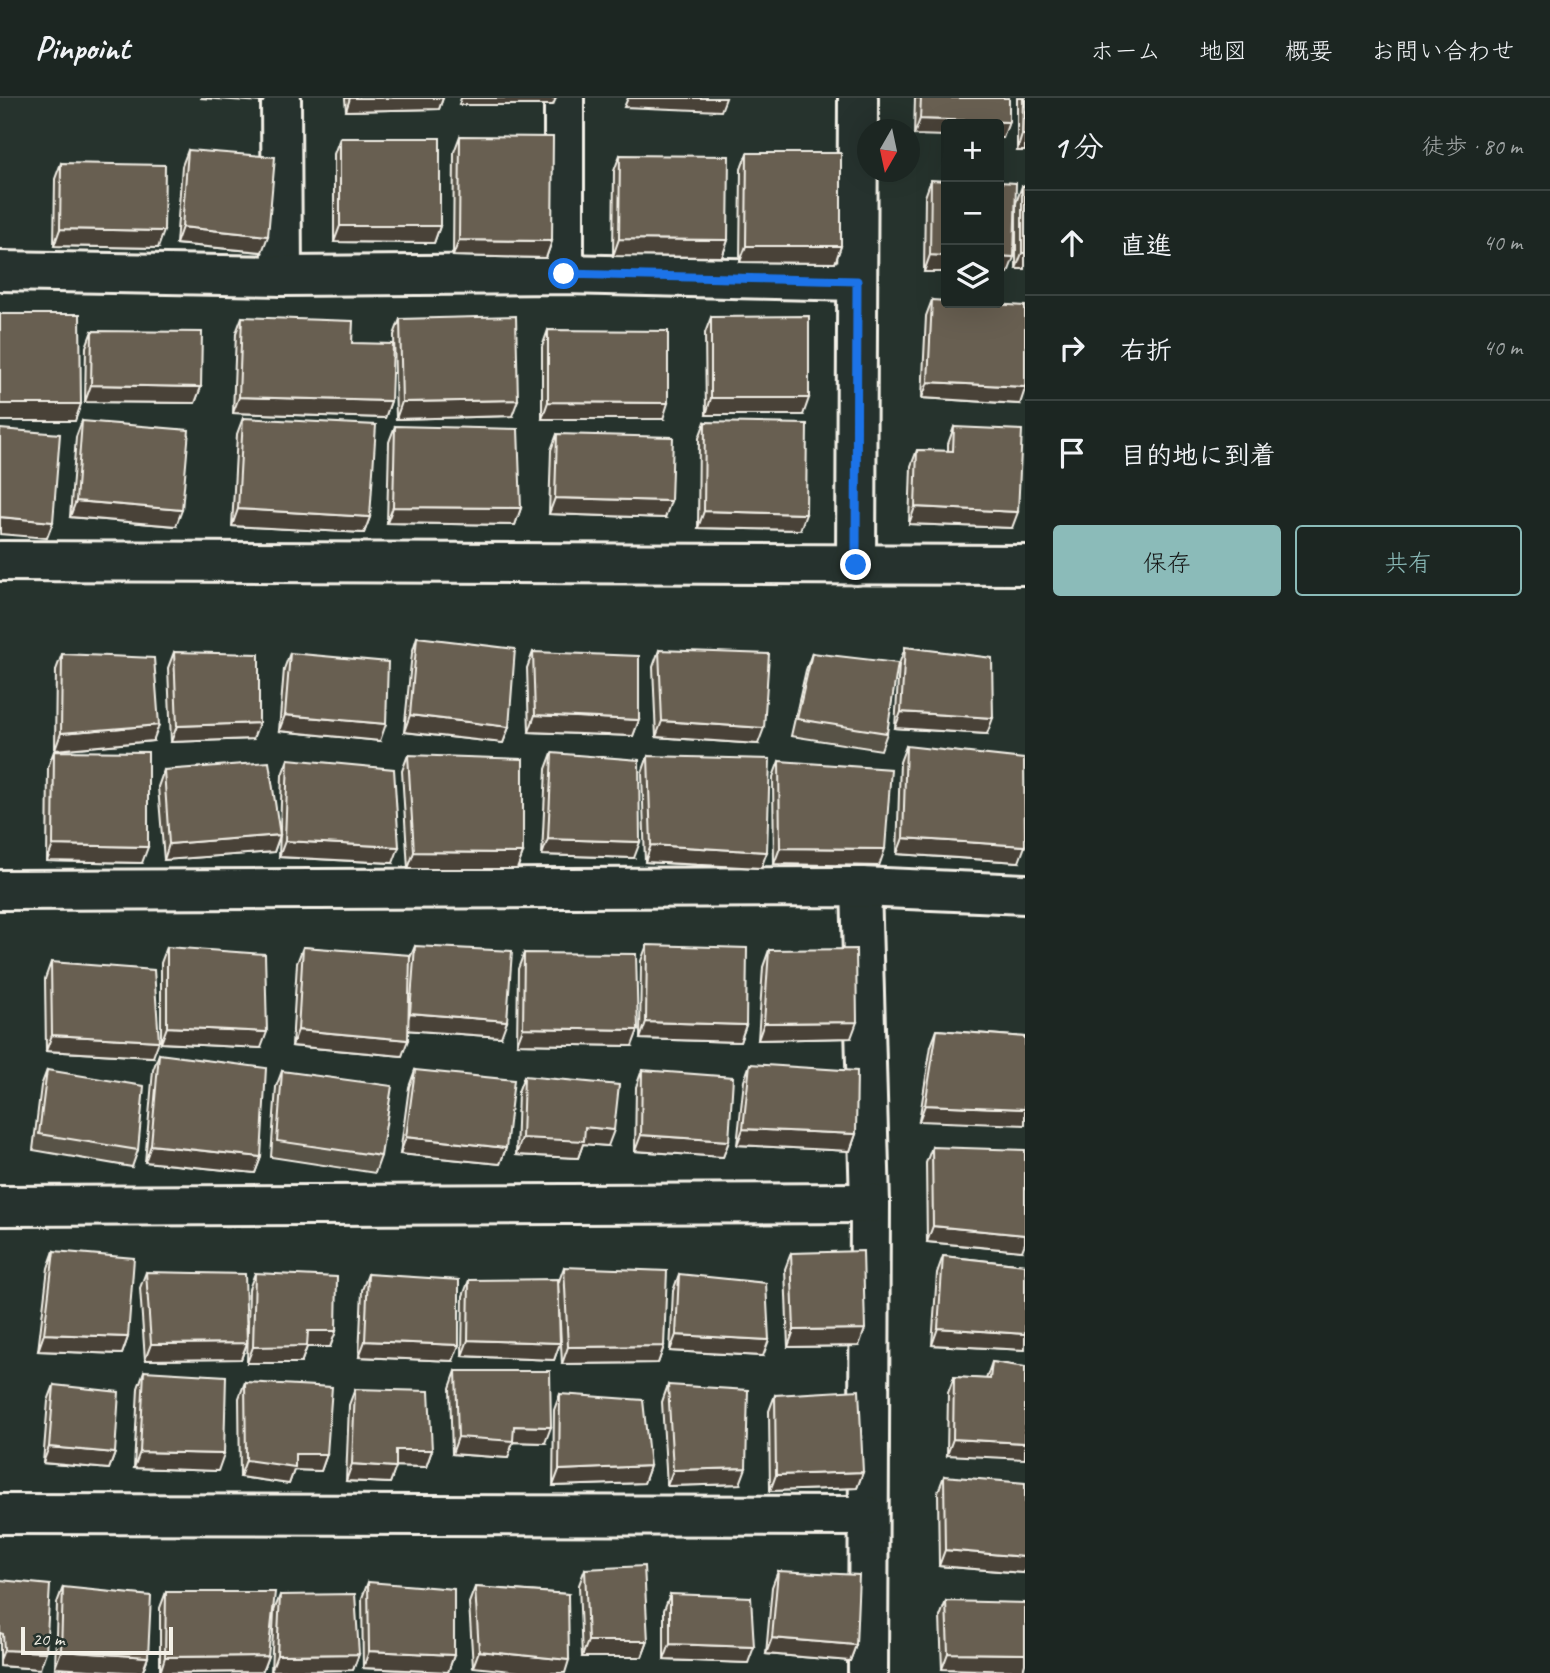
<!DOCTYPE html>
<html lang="ja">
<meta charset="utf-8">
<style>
body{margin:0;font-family:Caveat,"Klee One",sans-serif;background:#29322f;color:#f1f3f6}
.controls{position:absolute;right:21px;top:21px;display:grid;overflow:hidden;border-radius:7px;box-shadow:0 7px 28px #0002}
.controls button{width:63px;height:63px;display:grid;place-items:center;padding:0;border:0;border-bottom:2px solid #3a4340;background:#1c2622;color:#f1f3f6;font:35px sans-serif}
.compass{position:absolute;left:857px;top:21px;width:63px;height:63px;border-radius:50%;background:#1c2622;box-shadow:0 7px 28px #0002;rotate:189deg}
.scale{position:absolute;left:21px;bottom:18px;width:152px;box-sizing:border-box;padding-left:7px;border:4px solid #f4f1e8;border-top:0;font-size:19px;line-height:24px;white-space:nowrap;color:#f4f1e8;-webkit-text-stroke:5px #26332d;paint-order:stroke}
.stop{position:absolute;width:21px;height:21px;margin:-16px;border:5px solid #1a73e8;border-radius:50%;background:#fff}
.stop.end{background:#1a73e8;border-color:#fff;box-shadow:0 2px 7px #0008}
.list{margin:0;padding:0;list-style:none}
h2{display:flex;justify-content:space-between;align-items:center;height:91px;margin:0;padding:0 28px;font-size:30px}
h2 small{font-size:23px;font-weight:400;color:#a0a5a5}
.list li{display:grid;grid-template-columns:46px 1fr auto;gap:21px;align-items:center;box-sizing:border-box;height:105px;padding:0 28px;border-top:2px solid #3a4340}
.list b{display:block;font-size:26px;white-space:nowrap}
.list em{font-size:23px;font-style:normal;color:#a0a5a5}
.actions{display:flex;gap:14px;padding:21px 28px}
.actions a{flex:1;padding:16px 0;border:2px solid #8bbbb9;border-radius:7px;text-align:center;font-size:24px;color:#8bbbb9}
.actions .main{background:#8bbbb9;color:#111}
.icon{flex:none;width:38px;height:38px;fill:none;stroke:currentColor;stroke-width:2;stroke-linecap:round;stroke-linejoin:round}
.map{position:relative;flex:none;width:1025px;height:1575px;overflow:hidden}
header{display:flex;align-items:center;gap:42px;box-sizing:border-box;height:98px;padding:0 35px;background:#1c2622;border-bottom:2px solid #3a4340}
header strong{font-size:33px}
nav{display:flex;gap:38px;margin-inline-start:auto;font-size:24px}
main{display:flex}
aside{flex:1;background:#1c2622}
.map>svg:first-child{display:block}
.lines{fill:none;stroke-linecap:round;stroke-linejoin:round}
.minor-casing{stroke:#f4f1e8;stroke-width:44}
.minor{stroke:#26332d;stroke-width:38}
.wall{fill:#595246;stroke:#f4f1e8;stroke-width:2}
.shaded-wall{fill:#494239;stroke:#f4f1e8;stroke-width:2}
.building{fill:#685f51;stroke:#f4f1e8;stroke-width:2}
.route{stroke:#1a73e8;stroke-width:9}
</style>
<header>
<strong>Pinpoint</strong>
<nav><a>ホーム</a><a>地図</a><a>概要</a><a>お問い合わせ</a></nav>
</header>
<main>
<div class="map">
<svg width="1025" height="1575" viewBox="0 0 1025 1575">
<rect width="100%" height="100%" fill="#26332d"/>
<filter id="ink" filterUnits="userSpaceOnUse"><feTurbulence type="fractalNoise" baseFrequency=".0143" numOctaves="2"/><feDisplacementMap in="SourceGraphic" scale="14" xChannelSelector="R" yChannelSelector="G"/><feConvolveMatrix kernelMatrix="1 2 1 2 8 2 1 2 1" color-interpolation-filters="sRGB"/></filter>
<g filter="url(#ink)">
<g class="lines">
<g class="minor-casing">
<g id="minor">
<polyline points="281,0 282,178"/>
<polyline points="564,0 564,176"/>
<polyline points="0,173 282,178 564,176 857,183"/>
<polyline points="0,463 1025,467"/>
<polyline points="856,467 858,0"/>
<polyline points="861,789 870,1105 868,1575"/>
<polyline points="0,792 861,789 1025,796"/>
<polyline points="0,1108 870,1105"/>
<polyline points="0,1416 868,1418"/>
</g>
</g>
<use href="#minor" class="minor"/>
</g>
<g class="wall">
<polygon points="345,0 443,0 439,11 346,13"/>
<polygon points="915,0 1009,0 1003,40 999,40 999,26 914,37"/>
<rect x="1017" y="0" width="8" height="53"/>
<polygon points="460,38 552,143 546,160 453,158 454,54"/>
<polygon points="340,40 440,128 434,145 334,144 334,56"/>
<polygon points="188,52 262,154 176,146 182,68"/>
<polygon points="747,55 841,148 835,165 740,164 741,71"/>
<polygon points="620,57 728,142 722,159 613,158 614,73"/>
<polygon points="61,65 158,150 54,148 55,81"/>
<polygon points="931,82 946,174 924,174 925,99"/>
<polygon points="1022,88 1025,88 1025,171 1016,171 1016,105"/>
<polygon points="932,202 1020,306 922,300 926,218"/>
<polygon points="242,219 352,245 391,303 385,320 233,315 236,235"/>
<polygon points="711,219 803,317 706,317 705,235"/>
<polygon points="400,221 512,318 396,321 394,237"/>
<polygon points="548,232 663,321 542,321 542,249"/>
<polygon points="92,233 201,289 195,305 85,304 86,249"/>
<polygon points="243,320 370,419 364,435 232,428 237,336"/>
<polygon points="82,323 176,428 70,419 76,339"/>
<polygon points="705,324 800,432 698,430 699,340"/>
<polygon points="395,328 521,410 515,427 387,425 389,344"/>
<polygon points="954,329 1012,430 909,426 911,368 917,352 948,353 948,346"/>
<polygon points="557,336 665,420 549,416 551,352"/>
<polygon points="417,539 509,629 503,645 404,634 412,555"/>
<polygon points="905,550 987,636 895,630 899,566"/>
<polygon points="659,552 758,646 656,639 653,569"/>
<polygon points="174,554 253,641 171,644 168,570"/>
<polygon points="533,554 639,622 633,638 529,634 527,570"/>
<polygon points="290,555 380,643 279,633 284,571"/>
<polygon points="812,555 887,635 881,652 791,638 806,572"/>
<polygon points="62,556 153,643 55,652 56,572"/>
<polygon points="906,648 1019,764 897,756 900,664"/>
<polygon points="54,653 142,765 47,763 48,669"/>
<polygon points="552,655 634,760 542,757 546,671"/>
<polygon points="408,657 523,755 517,771 408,771 402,673"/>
<polygon points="648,658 761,770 645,764 642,675"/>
<polygon points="288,661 393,765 279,759 282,677"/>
<polygon points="779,663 879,768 774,766 773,679"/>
<polygon points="164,672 280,737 274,754 164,762 158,689"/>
<polygon points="647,847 746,927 740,944 640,941 641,863"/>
<polygon points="415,848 501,939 408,932 402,958 292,948 297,865 303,849 410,860"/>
<polygon points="167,849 261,950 161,945 161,865"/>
<polygon points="769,852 851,940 758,942 763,869"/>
<polygon points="524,855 632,948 517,946 518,871"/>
<polygon points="51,864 153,959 46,953 45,881"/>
<polygon points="937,932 1025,939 919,1023 931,948"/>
<polygon points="159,956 261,1059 255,1075 145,1064 153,972"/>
<polygon points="750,966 856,1036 850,1053 737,1047 744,983"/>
<polygon points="47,972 138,1052 132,1069 33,1052 41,988"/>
<polygon points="415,972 506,1050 500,1066 400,1056 409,989"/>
<polygon points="642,972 729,1043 723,1059 635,1053 636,989"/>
<polygon points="282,973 381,1058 375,1075 271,1059 276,989"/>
<polygon points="524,978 608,1048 583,1046 578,1060 516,1057 518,994"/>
<polygon points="932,1049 1022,1153 927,1144 926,1065"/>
<polygon points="54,1153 128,1239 122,1256 38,1253 48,1170"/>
<polygon points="791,1155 859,1248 788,1249 785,1171"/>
<polygon points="943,1158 1025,1167 1025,1252 932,1247 937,1175"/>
<polygon points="564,1169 664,1248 658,1265 562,1266 558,1186"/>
<polygon points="146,1174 247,1245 241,1261 145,1262 140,1190"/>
<polygon points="255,1175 336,1233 330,1249 307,1249 301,1265 247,1265 249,1191"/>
<polygon points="368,1176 453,1263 359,1259 362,1192"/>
<polygon points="679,1176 763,1258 670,1253 673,1193"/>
<polygon points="469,1182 560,1245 554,1262 462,1258 463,1198"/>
<polygon points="992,1264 1025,1269 947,1357 948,1295 954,1279 986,1281"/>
<polygon points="144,1273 218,1373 134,1370 138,1290"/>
<polygon points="456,1273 545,1345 513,1344 508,1360 452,1356 450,1290"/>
<polygon points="245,1284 327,1356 321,1373 294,1372 289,1386 240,1379 239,1300"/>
<polygon points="54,1287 115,1355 109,1371 43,1365 48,1303"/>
<polygon points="668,1287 740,1386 667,1388 662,1304"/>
<polygon points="355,1291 432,1352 426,1369 396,1368 390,1385 346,1383 349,1307"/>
<polygon points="560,1296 650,1368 644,1385 553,1388 554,1312"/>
<polygon points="775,1297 863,1374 857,1390 770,1393 769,1313"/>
<polygon points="944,1378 1023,1475 939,1468 938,1394"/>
<polygon points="585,1471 648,1543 642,1559 582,1559 579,1487"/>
<polygon points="778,1473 856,1547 850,1563 766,1556 772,1489"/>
<polygon points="0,1482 40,1571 0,1568"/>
<polygon points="368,1484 454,1557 448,1574 363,1570 362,1500"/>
<polygon points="63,1489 148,1559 142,1575 55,1570 57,1505"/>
<polygon points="475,1489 568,1496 473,1569 469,1505"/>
<polygon points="166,1494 268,1558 262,1574 160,1575 160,1510"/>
<polygon points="670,1496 748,1565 664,1562 664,1512"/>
<polygon points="280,1497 359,1556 353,1572 271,1573 274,1513"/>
<polygon points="946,1503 1023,1573 942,1571 940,1519"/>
</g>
<g class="shaded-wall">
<polygon points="200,0 265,0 263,4"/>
<polygon points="350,0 443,0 439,11 346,13"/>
<polygon points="461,0 556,0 553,7 459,7"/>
<polygon points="628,0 726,0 721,13 624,9"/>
<polygon points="920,21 1009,24 1003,40 999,40 999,26 946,26 946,38 914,37"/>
<polygon points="1022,37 1025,37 1025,53 1017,53"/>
<polygon points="340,128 440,128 434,145 334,144"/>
<polygon points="182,129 268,138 262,154 176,146"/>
<polygon points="60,131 164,133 158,150 54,148"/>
<polygon points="619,141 728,142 722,159 613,158"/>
<polygon points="459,142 552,143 546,160 453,158"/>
<polygon points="746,148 841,148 835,165 740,164"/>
<polygon points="1022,155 1025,155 1025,171 1016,171"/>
<polygon points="930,157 946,158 946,174 924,174"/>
<polygon points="999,158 1014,159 1008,175 999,175"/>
<polygon points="928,284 1025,289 1025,291 1020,306 922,300"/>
<polygon points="91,287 201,289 195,305 85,304"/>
<polygon points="239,299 391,303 385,320 233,315"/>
<polygon points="711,300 809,300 803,317 706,317"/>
<polygon points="518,302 512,318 396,321 402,304"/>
<polygon points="548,304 668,305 663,321 542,321"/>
<polygon points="0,306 81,306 75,323 0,323"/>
<polygon points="555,400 671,403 665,420 549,416"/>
<polygon points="76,403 182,412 176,428 70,419"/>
<polygon points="393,409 521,410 515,427 387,425"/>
<polygon points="915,409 1018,414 1012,430 909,426"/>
<polygon points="238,411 370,419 364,435 232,428"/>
<polygon points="704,413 806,416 800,432 698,430"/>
<polygon points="0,419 53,424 47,440 0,436"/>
<polygon points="901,614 993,620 987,636 895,630"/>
<polygon points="285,617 386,626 380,643 279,633"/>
<polygon points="410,617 509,629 503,645 404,634"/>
<polygon points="535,617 639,622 633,638 529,634"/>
<polygon points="662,623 764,630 758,646 656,639"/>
<polygon points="259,625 253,641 171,644 177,628"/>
<polygon points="159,627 153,643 55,652 61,635"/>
<polygon points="280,737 274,754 164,762 169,746"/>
<polygon points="903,740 1025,748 1019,764 897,756"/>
<polygon points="548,741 640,744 634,760 542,757"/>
<polygon points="285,743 399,749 393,765 279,759"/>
<polygon points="53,747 148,749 142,765 47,763"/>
<polygon points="651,747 767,754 761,770 645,764"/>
<polygon points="780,750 885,751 879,768 774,766"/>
<polygon points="414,754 523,755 517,771 408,771"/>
<polygon points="410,915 507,923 501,939 404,932"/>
<polygon points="646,924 746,927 740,944 640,941"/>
<polygon points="857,924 851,940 758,942 764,925"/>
<polygon points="167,929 267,934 261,950 161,945"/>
<polygon points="523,930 638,932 632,948 517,946"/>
<polygon points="298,932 408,942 402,958 292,948"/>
<polygon points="52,937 159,943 153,959 46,953"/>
<polygon points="925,1007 1025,1011 1025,1027 919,1023"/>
<polygon points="585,1029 614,1032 608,1048 583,1046 578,1060 516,1057 522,1040"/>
<polygon points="743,1031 856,1036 850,1053 737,1047"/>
<polygon points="641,1037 729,1043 723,1059 635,1053"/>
<polygon points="406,1039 506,1050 500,1066 400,1056"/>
<polygon points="151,1047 261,1059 255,1075 145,1064"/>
<polygon points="933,1128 1025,1137 1025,1145 1022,1153 927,1144"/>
<polygon points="938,1230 1025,1236 1025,1252 932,1247"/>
<polygon points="865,1231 859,1248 788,1249 794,1232"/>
<polygon points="308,1233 336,1233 330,1249 307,1249 301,1265 247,1265 253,1249"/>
<polygon points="44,1236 128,1239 122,1256 38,1253"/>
<polygon points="676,1237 769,1242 763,1258 670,1253"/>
<polygon points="468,1242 560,1245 554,1262 462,1258"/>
<polygon points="365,1243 459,1247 453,1263 359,1259"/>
<polygon points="247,1245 241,1261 145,1262 151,1246"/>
<polygon points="664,1248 658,1265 562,1266 568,1249"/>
<polygon points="514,1328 551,1329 545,1345 513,1344 508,1360 452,1356 458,1339"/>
<polygon points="953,1341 1025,1345 1025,1361 947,1357"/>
<polygon points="49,1349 115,1355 109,1371 43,1365"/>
<polygon points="396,1352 432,1352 426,1369 390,1368"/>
<polygon points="140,1354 224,1356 218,1373 134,1370"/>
<polygon points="295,1356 327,1356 321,1373 294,1372 289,1386 240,1379 246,1362"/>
<polygon points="352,1366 396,1369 390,1385 346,1383"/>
<polygon points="650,1368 644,1385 553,1388 559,1372"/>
<polygon points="746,1370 740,1386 667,1388 673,1372"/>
<polygon points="863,1374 857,1390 770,1393 776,1377"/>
<polygon points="945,1452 1025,1459 1025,1471 1023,1475 939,1468"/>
<polygon points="772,1540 856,1547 850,1563 766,1556"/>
<polygon points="588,1543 648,1543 642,1559 582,1559"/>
<polygon points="670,1546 754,1549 748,1565 664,1562"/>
<polygon points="4,1552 46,1554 40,1571 0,1568 0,1562"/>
<polygon points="61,1553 148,1559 142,1575 55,1570"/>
<polygon points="369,1553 454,1557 448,1574 363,1570"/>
<polygon points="479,1553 569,1562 565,1575 529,1575 473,1569"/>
<polygon points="948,1555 1025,1556 1025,1566 1023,1573 942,1571"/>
<polygon points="359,1556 353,1572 271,1573 277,1557"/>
<polygon points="268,1558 262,1574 160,1575 165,1559"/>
</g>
<g class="building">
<polygon points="921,0 1009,0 1009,24 920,21"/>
<polygon points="1023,0 1025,0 1025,37 1022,37"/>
<polygon points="460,38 553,39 552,143 459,142"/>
<rect x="340" y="40" width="100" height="88"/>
<polygon points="188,52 275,59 268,138 182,129"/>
<polygon points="747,55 841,55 841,148 746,148"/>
<polygon points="620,57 729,58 728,142 619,141"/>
<polygon points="61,65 165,67 164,133 60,131"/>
<polygon points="931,82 946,83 946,158 930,157"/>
<polygon points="999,84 1016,85 1014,159 999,158"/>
<rect x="1022" y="88" width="3" height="67"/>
<polygon points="932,202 946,203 946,205 977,205 1025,208 1025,289 928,284"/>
<polygon points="0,216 80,216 81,306 0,306"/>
<polygon points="516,218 518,302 402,304 400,221"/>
<polygon points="809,218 809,300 711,300 711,219"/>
<polygon points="242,219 353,223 352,245 393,246 391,303 239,299"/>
<polygon points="548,232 668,233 668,305 548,304"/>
<polygon points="92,233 202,234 201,289 91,287"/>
<polygon points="243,320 376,327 370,419 238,411"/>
<polygon points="82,323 189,332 182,412 76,403"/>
<polygon points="705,324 807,326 806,416 704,413"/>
<polygon points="395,328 518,331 521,410 393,409"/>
<polygon points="954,329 1022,332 1018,414 915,409 917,352 953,353"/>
<polygon points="0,331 60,336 53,424 0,419"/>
<polygon points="557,336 673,339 671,403 555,400"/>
<polygon points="417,539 515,551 509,629 410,617"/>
<polygon points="905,549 992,560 993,620 901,614"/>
<polygon points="659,552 769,556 764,630 662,623"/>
<polygon points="174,554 259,556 259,625 177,628"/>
<polygon points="533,554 639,558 639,622 535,617"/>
<polygon points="290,555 388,564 386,626 285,617"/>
<polygon points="812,555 898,565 887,635 797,621"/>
<polygon points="62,556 154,560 159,627 61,635"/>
<polygon points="906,648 1024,661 1025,748 903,740"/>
<polygon points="54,653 148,654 148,749 53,747"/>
<polygon points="552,655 639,662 640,744 548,741"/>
<polygon points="408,657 523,661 523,755 414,754"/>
<polygon points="648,658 770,661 767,754 651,747"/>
<polygon points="288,661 394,671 399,749 285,743"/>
<polygon points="779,663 891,671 885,751 780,750"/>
<polygon points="269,664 280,737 169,746 164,672"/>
<polygon points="647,847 747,850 746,927 646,924"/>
<polygon points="415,848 512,853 507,923 410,915"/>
<polygon points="167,849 265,856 267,934 167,929"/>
<polygon points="303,849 410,857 408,942 298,932"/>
<polygon points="856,851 857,924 764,925 769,852"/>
<polygon points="524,855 636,856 638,932 523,930"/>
<polygon points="51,864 154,872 159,943 52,937"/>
<polygon points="937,932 1025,939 1025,1011 925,1007"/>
<polygon points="159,956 266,970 261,1059 151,1047"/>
<polygon points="750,966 857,973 856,1036 743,1031"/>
<polygon points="47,972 144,988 138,1052 39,1036"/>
<polygon points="415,972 514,982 506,1050 406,1039"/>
<polygon points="642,972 733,979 729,1043 641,1037"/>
<polygon points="282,973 392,988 381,1058 277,1043"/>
<polygon points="524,978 619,987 614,1032 585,1029 584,1043 522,1040"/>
<polygon points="932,1049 1025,1052 1025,1137 933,1128"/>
<polygon points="54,1153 134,1160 128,1239 44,1236"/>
<polygon points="863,1153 865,1231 794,1232 791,1155"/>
<polygon points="943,1158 1025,1167 1025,1236 938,1230"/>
<polygon points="564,1169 667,1173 664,1248 568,1249"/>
<polygon points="146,1174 245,1176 247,1245 151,1246"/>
<polygon points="255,1175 337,1179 336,1233 308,1233 307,1248 253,1249"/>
<polygon points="368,1176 459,1182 459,1247 365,1243"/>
<polygon points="679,1176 766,1185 769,1242 676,1237"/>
<polygon points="558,1181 560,1245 468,1242 469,1182"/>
<polygon points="992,1264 1025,1269 1025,1345 953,1341 954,1279 990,1281"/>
<polygon points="144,1273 226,1278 224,1356 140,1354"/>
<polygon points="456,1273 550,1273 551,1329 514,1328 513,1343 458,1339"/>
<polygon points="245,1284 332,1289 327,1356 295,1356 295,1369 246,1362"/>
<polygon points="54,1287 119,1294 115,1355 49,1349"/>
<polygon points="668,1287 748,1292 746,1370 673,1372"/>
<polygon points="355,1291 429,1293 432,1352 396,1352 396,1369 352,1366"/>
<polygon points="859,1292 863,1374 776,1377 775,1297"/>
<polygon points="560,1296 643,1302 650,1368 559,1372"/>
<polygon points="944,1378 1025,1385 1025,1459 945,1452"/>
<polygon points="644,1468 648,1543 588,1543 585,1471"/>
<polygon points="778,1473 859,1477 856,1547 772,1540"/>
<polygon points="0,1482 50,1487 46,1554 4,1552 3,1536 0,1535"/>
<polygon points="368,1484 454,1491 454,1557 369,1553"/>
<polygon points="63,1489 151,1498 148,1559 61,1553"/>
<polygon points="475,1489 568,1496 569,1562 479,1553"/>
<polygon points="166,1494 275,1494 268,1558 165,1559"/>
<polygon points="355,1496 359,1556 277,1557 280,1497"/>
<polygon points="670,1496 751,1499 754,1549 670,1546"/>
<polygon points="946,1503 1025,1505 1025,1556 948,1555"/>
</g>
</g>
<g class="lines" filter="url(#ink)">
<polyline class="route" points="564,176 857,183 856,467"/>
</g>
</svg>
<div class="controls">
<button>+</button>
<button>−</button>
<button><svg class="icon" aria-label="layers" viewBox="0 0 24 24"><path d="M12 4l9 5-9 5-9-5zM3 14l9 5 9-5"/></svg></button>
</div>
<svg class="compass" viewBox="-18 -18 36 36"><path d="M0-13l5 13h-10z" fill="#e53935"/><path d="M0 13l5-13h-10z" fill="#a0a5a5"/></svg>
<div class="scale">20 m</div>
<div class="stop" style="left:564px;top:176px"></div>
<div class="stop end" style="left:856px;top:467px"></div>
</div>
<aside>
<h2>1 分<small>徒歩 · 80 m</small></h2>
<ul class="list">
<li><svg class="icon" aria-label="ahead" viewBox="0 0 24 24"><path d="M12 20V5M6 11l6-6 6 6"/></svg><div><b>直進</b></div><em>40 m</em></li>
<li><svg class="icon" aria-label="right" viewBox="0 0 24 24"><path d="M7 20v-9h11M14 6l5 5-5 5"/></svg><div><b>右折</b></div><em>40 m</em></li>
<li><svg class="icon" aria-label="arrive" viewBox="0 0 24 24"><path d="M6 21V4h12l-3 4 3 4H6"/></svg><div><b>目的地に到着</b></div></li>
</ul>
<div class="actions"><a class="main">保存</a><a>共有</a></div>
</aside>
</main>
